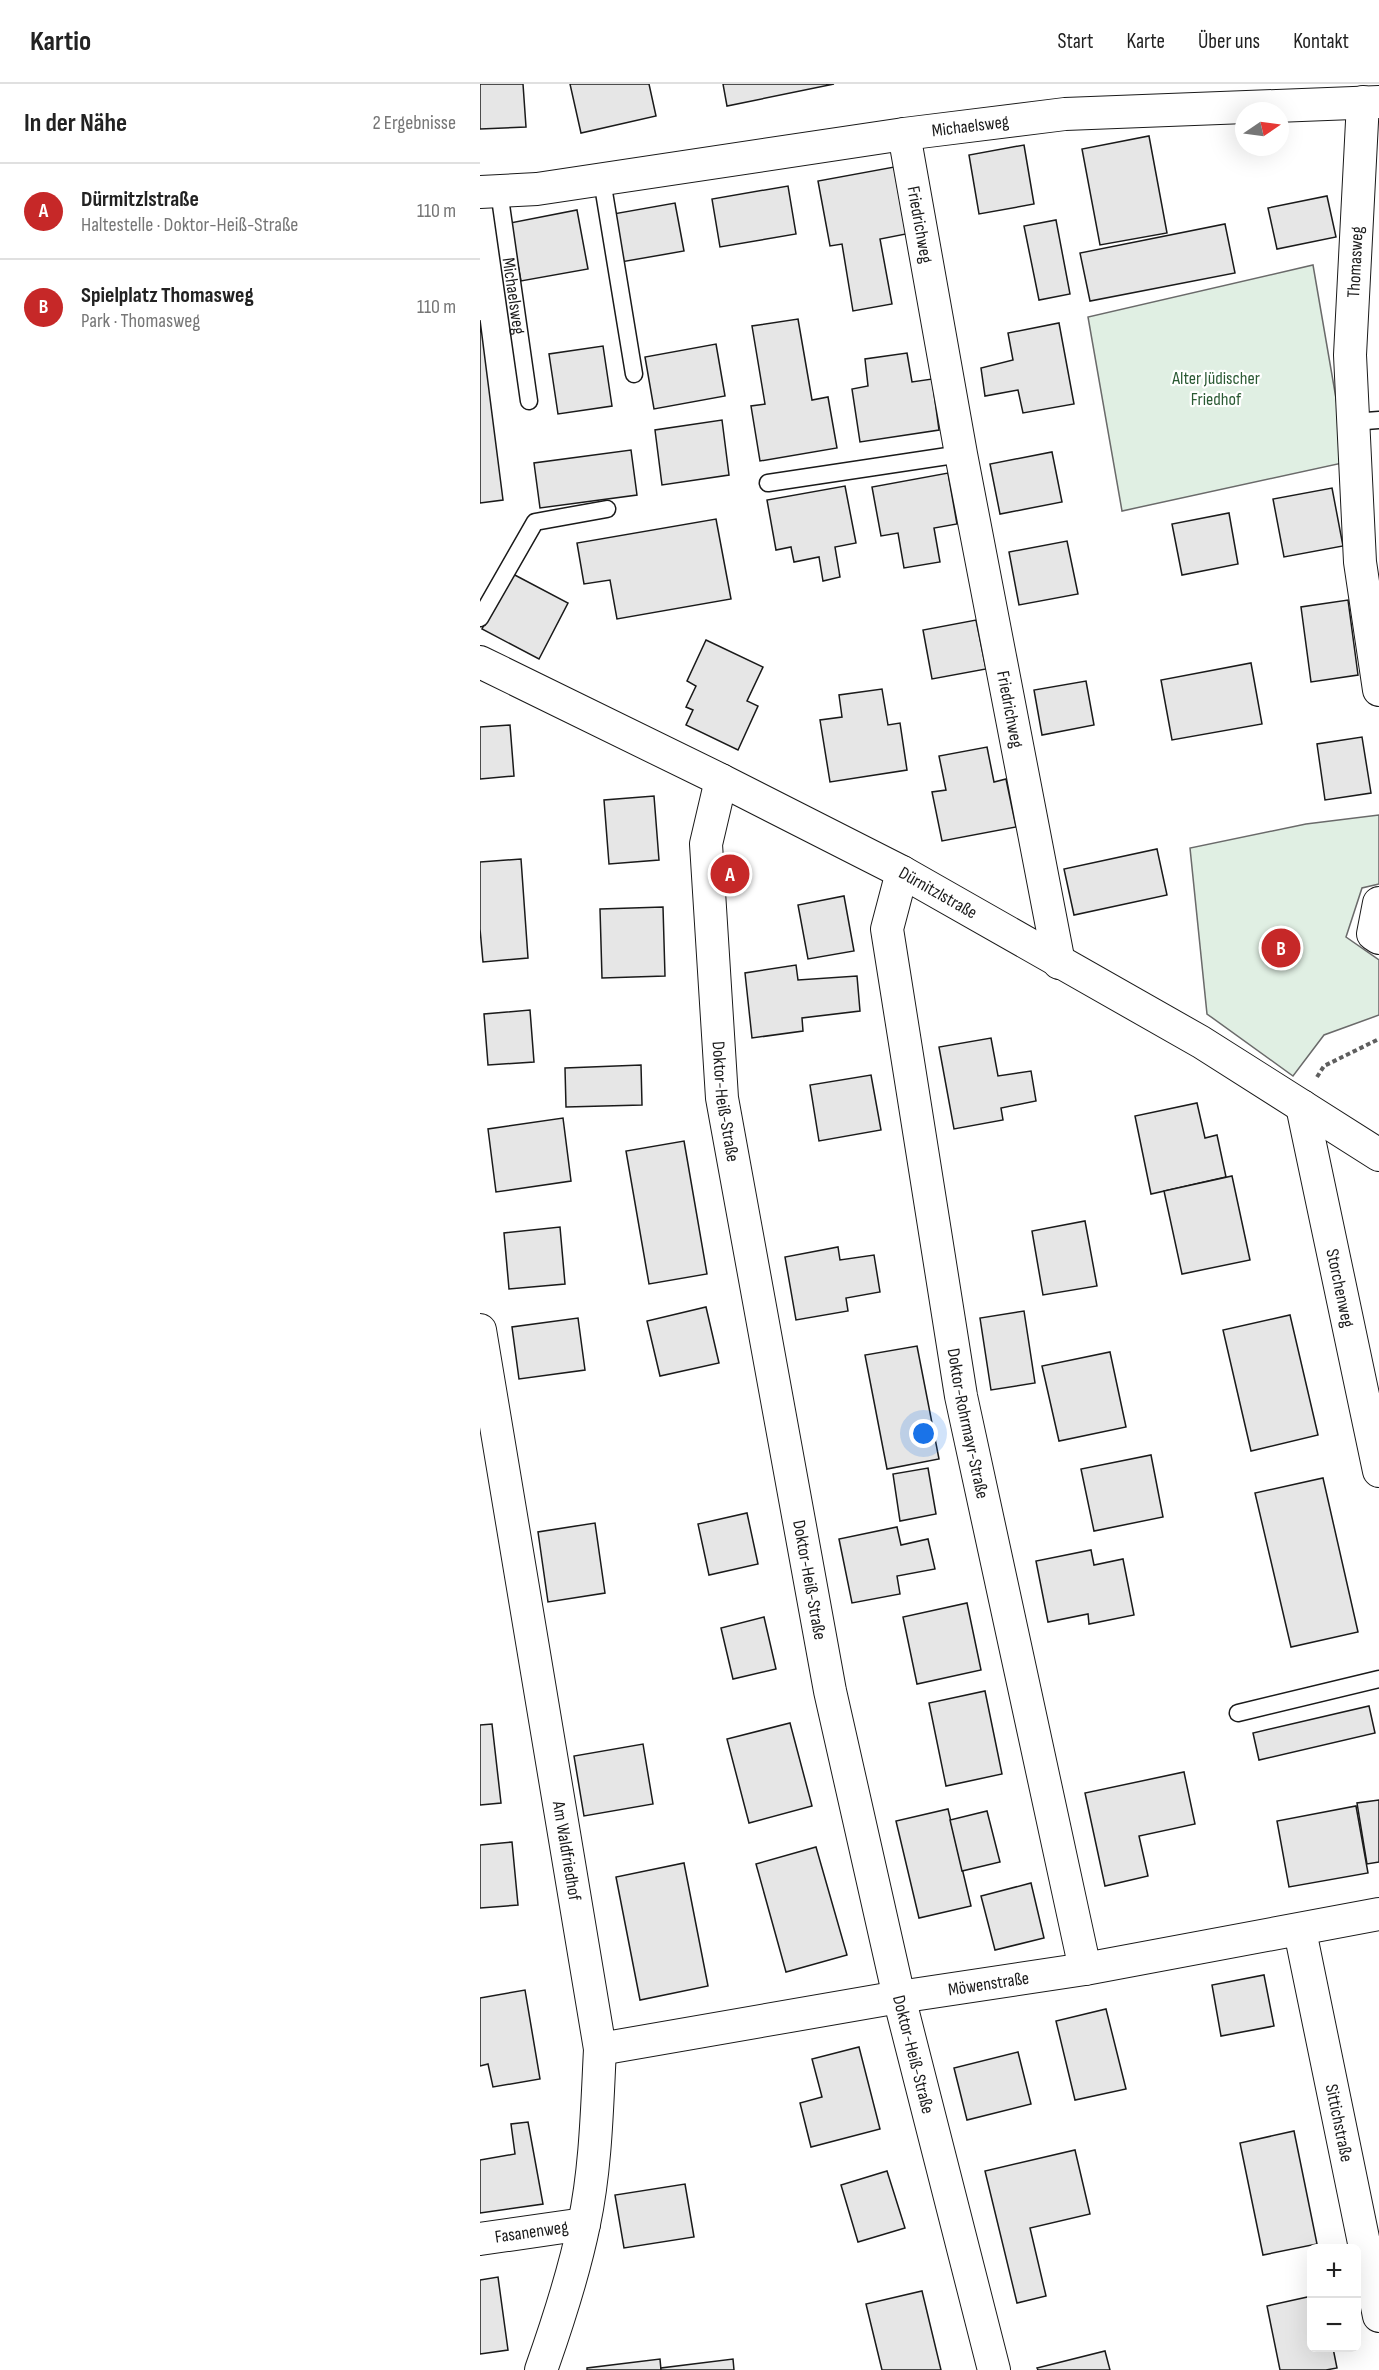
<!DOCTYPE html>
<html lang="de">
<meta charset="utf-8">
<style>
body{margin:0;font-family:"Sofia Sans Condensed",sans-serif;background:#f2f2f2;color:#222}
.controls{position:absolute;right:18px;bottom:18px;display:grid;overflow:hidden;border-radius:9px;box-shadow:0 6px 24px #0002}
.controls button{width:54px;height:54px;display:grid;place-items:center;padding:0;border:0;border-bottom:2px solid #e0e0e0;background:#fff;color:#222;font:30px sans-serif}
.compass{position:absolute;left:755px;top:18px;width:54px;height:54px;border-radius:50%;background:#fff;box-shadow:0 6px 24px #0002;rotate:77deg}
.you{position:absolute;left:444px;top:1350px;width:21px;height:21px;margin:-15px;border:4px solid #fff;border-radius:50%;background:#1a73e8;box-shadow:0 0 0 9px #1a73e833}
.badge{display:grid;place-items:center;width:39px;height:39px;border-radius:50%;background:#c62828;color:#fff;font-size:20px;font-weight:700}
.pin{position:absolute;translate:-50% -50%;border:3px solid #fff;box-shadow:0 2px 6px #0006}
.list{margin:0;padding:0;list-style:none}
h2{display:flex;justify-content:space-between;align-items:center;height:78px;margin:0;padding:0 24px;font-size:26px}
h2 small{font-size:20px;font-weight:400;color:#767676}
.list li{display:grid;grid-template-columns:39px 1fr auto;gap:18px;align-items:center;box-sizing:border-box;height:96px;padding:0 24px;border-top:2px solid #e0e0e0}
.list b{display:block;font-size:22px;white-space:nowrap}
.list p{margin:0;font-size:20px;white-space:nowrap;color:#767676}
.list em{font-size:20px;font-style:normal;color:#767676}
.map{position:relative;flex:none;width:899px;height:2286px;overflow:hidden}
header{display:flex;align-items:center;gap:36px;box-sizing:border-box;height:84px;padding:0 30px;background:#fff;border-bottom:2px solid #e0e0e0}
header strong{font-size:28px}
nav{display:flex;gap:33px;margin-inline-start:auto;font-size:21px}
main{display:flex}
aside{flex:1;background:#fff}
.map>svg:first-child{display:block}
.green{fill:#e0efe3;stroke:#6a6a6a;stroke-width:1.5}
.building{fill:#e6e6e6;stroke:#1a1a1a;stroke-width:1.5}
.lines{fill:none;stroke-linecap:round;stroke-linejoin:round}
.service-casing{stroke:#1a1a1a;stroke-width:19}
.minor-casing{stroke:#1a1a1a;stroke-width:34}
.path{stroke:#5f5f5f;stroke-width:4;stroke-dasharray:4.5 3;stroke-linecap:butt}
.service{stroke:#fff;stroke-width:16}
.minor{stroke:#fff;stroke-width:32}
.labels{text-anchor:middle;stroke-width:4.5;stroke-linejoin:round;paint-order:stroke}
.street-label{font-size:18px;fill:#1a1a1a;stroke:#fff}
.park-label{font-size:18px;fill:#2b5a34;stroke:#fff}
</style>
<header>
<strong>Kartio</strong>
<nav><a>Start</a><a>Karte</a><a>Über uns</a><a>Kontakt</a></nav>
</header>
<main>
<aside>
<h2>In der Nähe<small>2 Ergebnisse</small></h2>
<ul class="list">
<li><span class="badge">A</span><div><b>Dürmitzlstraße</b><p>Haltestelle · Doktor-Heiß-Straße</p></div><em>110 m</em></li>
<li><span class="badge">B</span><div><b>Spielplatz Thomasweg</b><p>Park · Thomasweg</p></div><em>110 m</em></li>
</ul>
</aside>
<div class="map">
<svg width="899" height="2286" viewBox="0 0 899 2286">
<rect width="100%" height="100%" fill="#fff"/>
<g class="green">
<polygon points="833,181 867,378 642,427 608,233"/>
<polygon points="899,731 899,800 882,804 866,853 899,876 899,931 844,951 813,992 727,930 710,764 826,740"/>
</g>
<g class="building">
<polygon points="0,0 43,0 46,43 0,45"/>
<polygon points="90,0 169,0 176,32 101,49"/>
<polygon points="243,0 354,0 247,22"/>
<polygon points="669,52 687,149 620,161 602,65"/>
<polygon points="544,61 554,120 499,130 489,71"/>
<polygon points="414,83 426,150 400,155 412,220 373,227 362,160 350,162 338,97"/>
<polygon points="308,102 316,150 240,163 232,115"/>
<polygon points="847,112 856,153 797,165 788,124"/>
<polygon points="195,119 204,167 141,178 133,130"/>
<polygon points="97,126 108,185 41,197 30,139"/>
<polygon points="576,136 590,210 559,216 544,142"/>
<polygon points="745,140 755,189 610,217 600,169"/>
<polygon points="318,235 332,316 348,313 357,364 280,377 271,322 285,320 272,242"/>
<polygon points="0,236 23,416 0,419"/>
<polygon points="579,239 594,320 543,329 538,306 505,312 501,284 533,276 528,249"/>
<polygon points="236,260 245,312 174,325 165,273"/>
<polygon points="123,262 132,322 78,330 69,270"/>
<polygon points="427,269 432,298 452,295 459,346 380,358 372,305 388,302 385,275"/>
<polygon points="242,336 249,391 182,401 175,346"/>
<polygon points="151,366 157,411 60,424 54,379"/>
<polygon points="572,368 582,418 520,430 510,380"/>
<polygon points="468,389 477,440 454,444 460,478 424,484 418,449 401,452 392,403"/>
<polygon points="365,402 376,459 355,463 360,493 343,497 339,473 314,478 311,463 296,466 287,416"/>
<polygon points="852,404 863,462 804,473 793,415"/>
<polygon points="749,429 758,480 702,491 692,440"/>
<polygon points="236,435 251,515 137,535 130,496 104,500 97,459"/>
<polygon points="587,457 598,510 539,521 529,468"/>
<polygon points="31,489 88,519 59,575 2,545"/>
<polygon points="868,516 878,591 831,598 821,523"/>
<polygon points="496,536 506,585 452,595 443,546"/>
<polygon points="226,556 283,583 267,617 278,622 258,666 206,641 213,626 206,623 216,602 207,597"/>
<polygon points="771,579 782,640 692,656 681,596"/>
<polygon points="606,597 614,641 562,651 554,606"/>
<polygon points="402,605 408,641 420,639 427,686 350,698 340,636 362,633 359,611"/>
<polygon points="30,641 34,692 0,695 0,643"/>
<polygon points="882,653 891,709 845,716 837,660"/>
<polygon points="507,663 514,698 526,695 536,743 462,757 452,708 466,706 459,672"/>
<polygon points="174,712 179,776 129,780 124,716"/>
<polygon points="677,765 687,811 594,831 584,785"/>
<polygon points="41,775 48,874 3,878 0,845 0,778"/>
<polygon points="364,812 374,867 328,875 318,821"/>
<polygon points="183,823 185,892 122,894 120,825"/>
<polygon points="316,881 318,896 377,892 380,927 322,934 323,947 272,954 265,889"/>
<polygon points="50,926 54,978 8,981 4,930"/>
<polygon points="511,954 518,992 551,987 556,1017 521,1024 523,1036 474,1045 459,963"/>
<polygon points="161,981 162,1021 86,1023 85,984"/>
<polygon points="391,991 401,1046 339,1057 330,1001"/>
<polygon points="717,1019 725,1054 737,1051 746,1093 671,1110 655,1032"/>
<polygon points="83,1034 91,1097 16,1108 8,1045"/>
<polygon points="204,1057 227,1190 169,1200 146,1067"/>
<polygon points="752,1092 770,1176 702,1190 684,1107"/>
<polygon points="605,1137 617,1202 563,1211 552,1147"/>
<polygon points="80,1143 85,1200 29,1205 24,1149"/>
<polygon points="358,1163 360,1176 394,1171 400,1208 366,1214 368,1227 316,1236 305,1173"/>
<polygon points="226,1223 239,1279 180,1292 167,1237"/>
<polygon points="544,1227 555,1299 511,1306 500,1234"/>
<polygon points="810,1231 838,1351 771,1367 743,1246"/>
<polygon points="98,1234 105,1286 39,1295 32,1243"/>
<polygon points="437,1262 459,1375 407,1385 385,1271"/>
<polygon points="630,1268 646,1343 579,1357 562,1282"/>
<polygon points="671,1371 683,1433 614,1447 601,1385"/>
<polygon points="448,1384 456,1430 420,1437 413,1390"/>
<polygon points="843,1394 878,1548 811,1563 775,1409"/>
<polygon points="267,1429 278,1480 229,1491 218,1440"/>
<polygon points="115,1439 125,1509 68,1518 58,1448"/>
<polygon points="417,1443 421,1461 448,1455 455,1485 417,1492 420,1510 372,1519 359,1455"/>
<polygon points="611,1466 614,1481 643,1475 654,1531 609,1540 608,1530 568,1538 556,1477"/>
<polygon points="487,1519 501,1586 437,1600 423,1533"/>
<polygon points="284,1533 296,1585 253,1595 241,1544"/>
<polygon points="505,1607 522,1690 466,1702 449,1619"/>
<polygon points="889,1622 895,1649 779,1676 773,1649"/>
<polygon points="310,1639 332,1722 269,1739 247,1655"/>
<polygon points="12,1640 21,1719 0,1721 0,1641"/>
<polygon points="163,1660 173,1720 104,1732 94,1672"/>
<polygon points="704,1688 715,1740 659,1752 668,1792 625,1802 605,1709"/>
<polygon points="899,1716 899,1778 887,1780 877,1719"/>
<polygon points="876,1722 888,1789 809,1803 797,1737"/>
<polygon points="468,1725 491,1822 439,1834 416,1737"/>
<polygon points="507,1727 520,1778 482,1787 470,1736"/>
<polygon points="32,1758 38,1821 0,1824 0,1761"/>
<polygon points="336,1763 367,1871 306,1888 276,1780"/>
<polygon points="204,1779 228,1902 160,1916 136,1793"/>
<polygon points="551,1799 564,1854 515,1866 501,1812"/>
<polygon points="784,1891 794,1942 741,1952 732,1901"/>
<polygon points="45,1906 60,1995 13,2003 8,1980 0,1982 0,1914"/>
<polygon points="626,1925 646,2005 595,2016 576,1937"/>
<polygon points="379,1963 400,2045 331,2063 320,2019 342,2013 332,1975"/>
<polygon points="538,1968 551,2020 487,2036 474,1984"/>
<polygon points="48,2038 63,2120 0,2129 0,2076 35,2070 31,2040"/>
<polygon points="814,2047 837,2160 783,2171 760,2059"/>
<polygon points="595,2066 610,2130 550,2144 566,2212 537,2219 505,2087"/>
<polygon points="407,2087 425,2144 378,2158 361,2101"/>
<polygon points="205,2100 214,2153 144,2164 135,2111"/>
<polygon points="18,2193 28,2266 0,2270 0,2196"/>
<polygon points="442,2207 461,2286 402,2286 386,2220"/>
<polygon points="832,2212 832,2264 853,2264 857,2284 846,2286 800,2286 787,2222"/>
<polygon points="625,2267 630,2286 558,2286 557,2284"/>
<polygon points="180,2275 181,2286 107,2286 107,2284"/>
<polygon points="253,2275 254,2286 181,2286 181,2284"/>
</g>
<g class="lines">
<g class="service-casing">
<g id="service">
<polyline points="122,96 154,290"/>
<path id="s1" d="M 19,107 L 49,317"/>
<polyline points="873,338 899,336"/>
<polyline points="288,399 481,370"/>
<polyline points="0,534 55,438 127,425"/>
<polyline points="758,1629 899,1595"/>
</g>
</g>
<g class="minor-casing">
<g id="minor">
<polyline points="883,18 870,271 880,478 899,606"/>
<path id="s2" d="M 424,50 L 481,370 L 579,879"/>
<path id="s3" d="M 0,108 L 57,105 L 424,50 L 585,30 L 899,18"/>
<path id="s4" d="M 0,578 L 241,696 L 422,788 L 721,958 L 899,1071"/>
<path id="s5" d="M 241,696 L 226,760 L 242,1014 L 350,1607 L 419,1913 L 514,2286"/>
<path id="s6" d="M 422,788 L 407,845 L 481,1312 L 605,1885"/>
<polyline points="899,819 893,850 899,854"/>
<path id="s7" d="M 822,1022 L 899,1387"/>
<path id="s8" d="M 0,1246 L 120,1965 C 117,2023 116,2083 104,2140 C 94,2189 78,2238 61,2286"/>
<path id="s9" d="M 820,1847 L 899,2232"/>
<path id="s10" d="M 120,1965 L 419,1913 L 605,1885 L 899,1830"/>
<path id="s11" d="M 0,2155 L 104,2140"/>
</g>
</g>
<polyline class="path" points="837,993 844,982 899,955"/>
<use href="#service" class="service"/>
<use href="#minor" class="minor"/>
</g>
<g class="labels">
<g class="street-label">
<text dy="6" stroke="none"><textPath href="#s3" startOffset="495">Michaelsweg</textPath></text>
<text dy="6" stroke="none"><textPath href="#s2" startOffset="92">Friedrichweg</textPath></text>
<text transform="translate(875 178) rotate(-87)" y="6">Thomasweg</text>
<text dy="6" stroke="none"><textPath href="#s1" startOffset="106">Michaelsweg</textPath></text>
<text dy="6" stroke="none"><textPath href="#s2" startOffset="585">Friedrichweg</textPath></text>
<text dy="6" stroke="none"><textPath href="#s4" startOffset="513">Dürnitzlstraße</textPath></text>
<text dy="6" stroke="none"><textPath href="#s5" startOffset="324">Doktor-Heiß-Straße</textPath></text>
<text dy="6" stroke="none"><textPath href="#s7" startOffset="186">Storchenweg</textPath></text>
<text dy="6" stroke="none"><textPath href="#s6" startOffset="560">Doktor-Rohrmayr-Straße</textPath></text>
<text dy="6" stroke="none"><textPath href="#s5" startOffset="810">Doktor-Heiß-Straße</textPath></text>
<text dy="6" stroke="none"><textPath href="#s8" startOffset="528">Am Waldfriedhof</textPath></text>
<text dy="6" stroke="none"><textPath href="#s10" startOffset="394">Möwenstraße</textPath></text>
<text dy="6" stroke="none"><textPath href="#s5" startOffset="1296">Doktor-Heiß-Straße</textPath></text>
<text dy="6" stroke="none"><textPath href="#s9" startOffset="196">Sittichstraße</textPath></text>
<text dy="6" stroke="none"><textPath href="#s11" startOffset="52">Fasanenweg</textPath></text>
</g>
<g class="park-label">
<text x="736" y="300">Alter Jüdischer<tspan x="736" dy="21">Friedhof</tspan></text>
</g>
</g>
</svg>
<div class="controls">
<button>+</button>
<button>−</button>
</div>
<svg class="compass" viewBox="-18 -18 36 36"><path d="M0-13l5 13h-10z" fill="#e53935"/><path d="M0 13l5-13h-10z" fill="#767676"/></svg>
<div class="you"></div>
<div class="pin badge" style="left:250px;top:790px">A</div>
<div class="pin badge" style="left:801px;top:864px">B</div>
</div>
</main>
